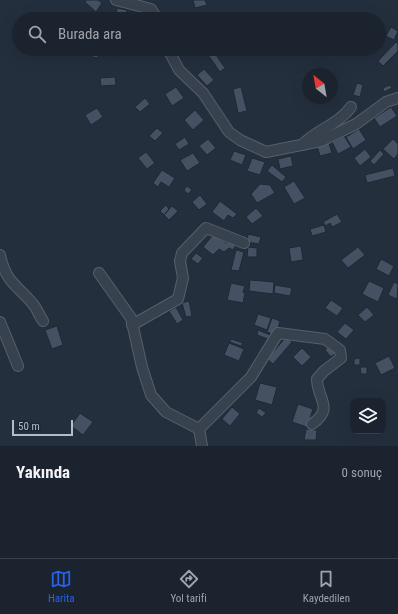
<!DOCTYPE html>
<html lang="tr">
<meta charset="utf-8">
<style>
body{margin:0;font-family:"Roboto Condensed",sans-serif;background:#282f3a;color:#f1f3f6}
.controls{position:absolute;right:12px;bottom:12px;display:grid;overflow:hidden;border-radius:8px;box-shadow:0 4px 16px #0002}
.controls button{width:36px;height:36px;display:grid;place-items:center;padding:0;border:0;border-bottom:1px solid #39404a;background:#1b232e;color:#f1f3f6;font:20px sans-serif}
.compass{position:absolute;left:302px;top:68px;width:36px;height:36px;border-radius:50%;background:#1b232e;box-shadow:0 4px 16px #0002;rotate:329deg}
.scale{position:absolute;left:12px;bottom:10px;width:61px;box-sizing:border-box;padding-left:4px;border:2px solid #b4bcc9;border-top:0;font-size:11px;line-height:14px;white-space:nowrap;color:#b4bcc9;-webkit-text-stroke:3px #1d2633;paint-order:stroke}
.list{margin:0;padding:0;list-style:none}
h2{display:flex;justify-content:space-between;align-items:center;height:52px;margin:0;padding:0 16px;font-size:17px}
h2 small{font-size:13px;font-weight:400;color:#a0a4aa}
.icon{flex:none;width:22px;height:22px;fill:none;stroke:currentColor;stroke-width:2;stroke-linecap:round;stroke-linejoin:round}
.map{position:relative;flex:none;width:398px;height:446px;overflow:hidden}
.search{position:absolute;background:#1b232e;box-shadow:0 4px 16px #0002;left:12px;right:12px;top:12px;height:44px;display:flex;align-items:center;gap:10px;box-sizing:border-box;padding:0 14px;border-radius:22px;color:#a0a4aa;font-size:15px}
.sheet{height:112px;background:#1b232e}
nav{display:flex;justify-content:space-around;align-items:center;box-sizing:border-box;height:56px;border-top:1px solid #39404a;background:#1b232e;font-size:11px;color:#a0a4aa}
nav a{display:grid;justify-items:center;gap:2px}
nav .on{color:#2563eb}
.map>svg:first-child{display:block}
.building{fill:#455162;stroke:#1f2835}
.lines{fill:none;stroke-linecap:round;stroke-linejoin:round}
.minor-casing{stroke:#565f6c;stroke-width:12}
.minor{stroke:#38414e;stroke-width:10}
</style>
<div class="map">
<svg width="398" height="446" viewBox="0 0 398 446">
<rect width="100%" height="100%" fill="#242f3e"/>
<g class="building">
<polygon points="86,0 98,0 102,3 96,12 85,2"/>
<polygon points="193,0 205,0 207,5 195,8"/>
<polygon points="117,8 127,10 126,18 116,17"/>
<polygon points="391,27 398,31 394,40 386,36"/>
<polygon points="396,42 398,44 398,51 383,66 378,61"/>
<polygon points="93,49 100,49 98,58 92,57"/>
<polygon points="111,49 119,49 118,57 110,56"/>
<polygon points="204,49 212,49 225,68 220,72"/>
<polygon points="204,69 214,80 207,86 197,75"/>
<polygon points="115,77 116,85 101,86 100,78"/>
<polygon points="357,83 363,85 360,97 353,95"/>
<polygon points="390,85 392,88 384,92 383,88"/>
<polygon points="176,87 184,98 172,106 165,94"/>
<polygon points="241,87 247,111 238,113 233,89"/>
<polygon points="145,98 150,104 140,112 135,107"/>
<polygon points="391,107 397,116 380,127 374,118"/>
<polygon points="97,108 103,117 91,125 85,115"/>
<polygon points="195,110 204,120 193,130 184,120"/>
<polygon points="157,128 163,133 155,141 149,136"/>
<polygon points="359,129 366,140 353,149 346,137"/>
<polygon points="344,136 351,147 338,154 332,142"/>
<polygon points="185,137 189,144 179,150 175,144"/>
<polygon points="208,139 216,148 207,155 199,146"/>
<polygon points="393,139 398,144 398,154 394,159 383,149"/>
<polygon points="329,143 332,153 320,156 317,146"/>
<polygon points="365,149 371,157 360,166 354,158"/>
<polygon points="380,150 384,154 374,165 370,161"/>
<polygon points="234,151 246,155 242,165 230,160"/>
<polygon points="146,152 155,163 147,169 138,158"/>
<polygon points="193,153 200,163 187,171 180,160"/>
<polygon points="291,156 293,166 280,169 278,159"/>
<polygon points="252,158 265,162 260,175 247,171"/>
<polygon points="272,165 286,177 282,182 267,171"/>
<polygon points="393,168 395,176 367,183 365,175"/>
<polygon points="162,170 175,178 169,187 161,182 158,187 153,183"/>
<polygon points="294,181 305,198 294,204 284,187"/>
<polygon points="260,184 270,185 275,193 257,203 251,194"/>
<polygon points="186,186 192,189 189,194 184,191"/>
<polygon points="200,195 207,204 199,210 192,202"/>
<polygon points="220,201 237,214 233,218 228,215 224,221 212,212"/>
<polygon points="166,205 169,209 164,215 160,211"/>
<polygon points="172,206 178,211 169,220 164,215"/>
<polygon points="256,208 263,216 252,224 246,217"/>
<polygon points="337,214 342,222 332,227 330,223 326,226 323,222"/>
<polygon points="324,225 326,232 312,236 310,229"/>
<polygon points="248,234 261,237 259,244 247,242"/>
<polygon points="213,235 227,243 230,240 236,245 233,250 229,248 224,252 219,249 213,255 203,247"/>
<polygon points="301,246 303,260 291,262 289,248"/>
<polygon points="248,247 257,248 257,257 247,257"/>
<polygon points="358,247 365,255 348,268 341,260"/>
<polygon points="236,250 244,252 239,271 231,270"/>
<polygon points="196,253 203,258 198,264 191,259"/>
<polygon points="381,259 394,266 389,276 376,269"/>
<polygon points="250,280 274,282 273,294 249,291"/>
<polygon points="369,281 384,288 378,302 362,294"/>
<polygon points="394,282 398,284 397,299 388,295"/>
<polygon points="231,283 245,286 243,292 245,293 243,303 227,300"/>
<polygon points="275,285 292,288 290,296 274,293"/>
<polygon points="331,300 343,308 337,316 325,308"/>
<polygon points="189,301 192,316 186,317 182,303"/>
<polygon points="176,307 183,320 177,324 169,311"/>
<polygon points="367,307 374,315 365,322 358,315"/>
<polygon points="258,314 271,318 267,330 254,325"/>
<polygon points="272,318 280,321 276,335 267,332"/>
<polygon points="345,323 354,330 346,339 337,332"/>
<polygon points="57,326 63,345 52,349 45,330"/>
<polygon points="258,330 270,335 268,339 257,335"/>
<polygon points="286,337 292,342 273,364 267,359"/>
<polygon points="231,339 243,343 241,346 230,342"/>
<polygon points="229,343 244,349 239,361 224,355"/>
<polygon points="331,344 337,352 331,357 325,350"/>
<polygon points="302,348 311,357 302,366 293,357"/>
<polygon points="389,356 395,368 381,375 375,363"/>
<polygon points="360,358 360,365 354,365 354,359"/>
<polygon points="360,367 367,367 367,374 361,374"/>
<polygon points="260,383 277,387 272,405 255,400"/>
<polygon points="298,404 313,409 307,427 292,422"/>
<polygon points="232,407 240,414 230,426 222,419"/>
<polygon points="259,408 266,413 262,417 256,413"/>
<polygon points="80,413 93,422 83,435 71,426"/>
<polygon points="306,429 317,430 316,440 304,440"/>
</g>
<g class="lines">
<g class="minor-casing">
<g id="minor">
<polyline points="116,0 151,9 157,19"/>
<polyline points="168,49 179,70 203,93 229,132 240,140 266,152 321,141 356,124 386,102 398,98"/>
<path d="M 302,145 C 316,130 339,124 351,107"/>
<path d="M 0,255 C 6,283 17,285 33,304 C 37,309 39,315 43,321"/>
<polyline points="99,273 131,318 142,367 151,395 166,412 199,429 202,446"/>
<polyline points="0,322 18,366"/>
<polyline points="132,325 178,299 183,278 180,261 182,253 206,228 244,243"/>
<path d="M 199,429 L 251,377 L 278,333 L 325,339 L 340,350 L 341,358 L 324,371 L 317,379 C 317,399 335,408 312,424"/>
</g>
</g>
<use href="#minor" class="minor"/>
</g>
</svg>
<div class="controls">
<button><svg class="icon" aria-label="layers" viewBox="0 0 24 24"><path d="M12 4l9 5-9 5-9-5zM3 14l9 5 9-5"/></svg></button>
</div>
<svg class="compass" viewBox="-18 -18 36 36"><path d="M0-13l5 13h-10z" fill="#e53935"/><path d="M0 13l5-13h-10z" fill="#a0a4aa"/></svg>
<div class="scale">50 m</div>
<div class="search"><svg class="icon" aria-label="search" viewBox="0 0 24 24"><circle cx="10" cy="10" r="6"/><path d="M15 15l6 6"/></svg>Burada ara</div>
</div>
<section class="sheet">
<h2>Yakında<small>0 sonuç</small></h2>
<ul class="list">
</ul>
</section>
<nav>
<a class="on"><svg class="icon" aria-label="map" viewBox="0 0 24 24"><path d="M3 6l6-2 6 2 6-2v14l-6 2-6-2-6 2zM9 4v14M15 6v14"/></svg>Harita</a>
<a><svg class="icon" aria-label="directions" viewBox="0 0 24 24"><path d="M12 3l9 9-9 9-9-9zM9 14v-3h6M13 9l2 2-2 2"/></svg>Yol tarifi</a>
<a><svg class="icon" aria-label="saved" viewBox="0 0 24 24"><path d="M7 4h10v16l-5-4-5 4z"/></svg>Kaydedilen</a>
</nav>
